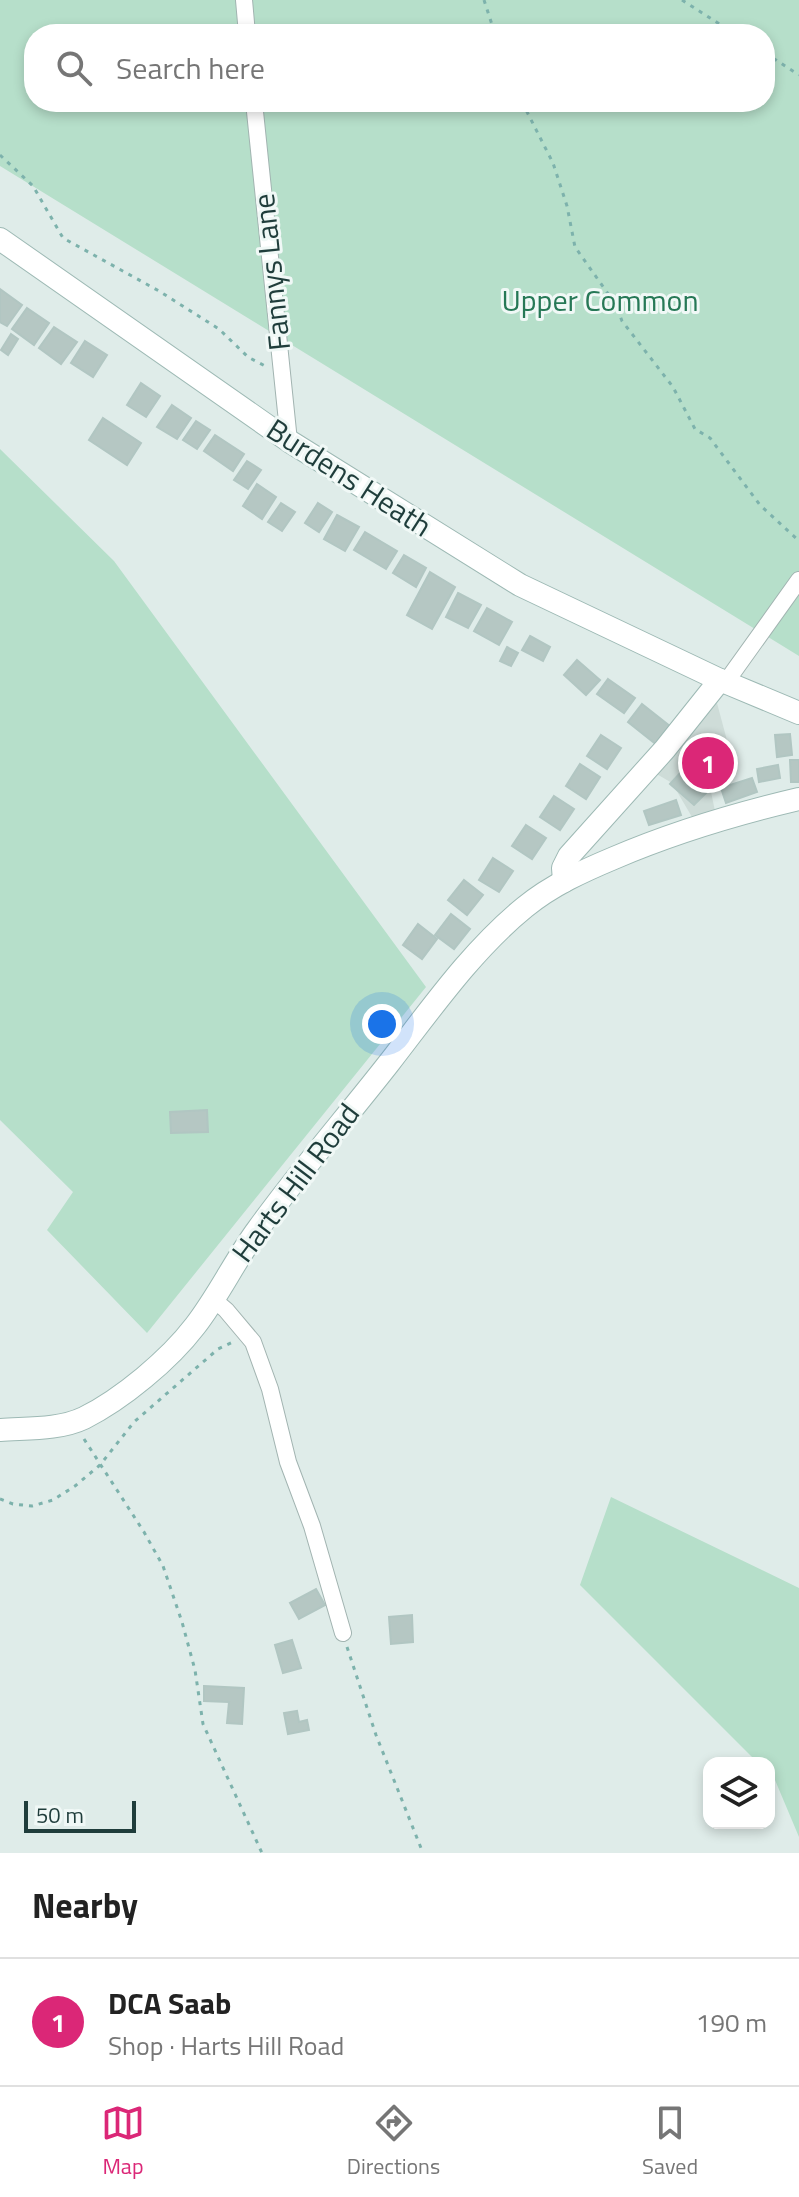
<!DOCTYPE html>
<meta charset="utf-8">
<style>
body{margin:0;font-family:"Titillium Web",sans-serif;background:#f6f6f6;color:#222}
.controls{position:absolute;right:24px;bottom:24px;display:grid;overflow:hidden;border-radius:16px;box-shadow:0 4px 12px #0003}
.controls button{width:72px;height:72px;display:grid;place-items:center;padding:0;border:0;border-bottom:2px solid #e0e0e0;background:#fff;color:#222;font:40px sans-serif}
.scale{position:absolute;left:24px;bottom:20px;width:112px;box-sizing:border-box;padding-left:8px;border:4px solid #1f3d3b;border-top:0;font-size:22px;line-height:28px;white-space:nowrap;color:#1f3d3b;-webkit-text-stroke:6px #f0f8f6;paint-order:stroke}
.you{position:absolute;left:382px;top:1024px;width:28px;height:28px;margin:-20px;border:6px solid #fff;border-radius:50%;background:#1a73e8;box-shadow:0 0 0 12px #1a73e833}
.badge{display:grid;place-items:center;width:52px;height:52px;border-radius:50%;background:#db2777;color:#fff;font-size:26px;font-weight:700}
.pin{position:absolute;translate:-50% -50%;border:4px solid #fff;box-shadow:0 2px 8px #0006}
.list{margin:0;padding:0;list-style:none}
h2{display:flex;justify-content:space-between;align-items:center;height:104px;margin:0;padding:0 32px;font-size:34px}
h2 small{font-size:26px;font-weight:400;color:#767676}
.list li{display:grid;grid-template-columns:52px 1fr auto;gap:24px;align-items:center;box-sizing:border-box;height:128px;padding:0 32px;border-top:2px solid #e0e0e0}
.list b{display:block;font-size:30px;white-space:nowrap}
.list p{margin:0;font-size:26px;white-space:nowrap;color:#767676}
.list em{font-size:26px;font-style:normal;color:#767676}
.icon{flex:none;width:44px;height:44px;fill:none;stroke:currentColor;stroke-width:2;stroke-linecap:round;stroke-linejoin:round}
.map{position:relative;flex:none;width:799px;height:1853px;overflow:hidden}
.search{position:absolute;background:#fff;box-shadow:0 4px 12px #0003;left:24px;right:24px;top:24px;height:88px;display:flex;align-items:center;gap:20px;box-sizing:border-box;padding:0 28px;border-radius:32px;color:#767676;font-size:30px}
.sheet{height:232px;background:#fff}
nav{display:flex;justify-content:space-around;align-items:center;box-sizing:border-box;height:112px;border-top:2px solid #e0e0e0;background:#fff;font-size:22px;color:#767676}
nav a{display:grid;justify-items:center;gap:4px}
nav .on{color:#db2777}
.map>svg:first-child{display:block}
.built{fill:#cedcd8}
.green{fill:#b6dfca;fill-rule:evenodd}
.building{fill:#b5c7c3;stroke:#b1c6c2;stroke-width:2}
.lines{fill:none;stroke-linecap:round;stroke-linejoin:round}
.street-casing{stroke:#a2b4b1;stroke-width:18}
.secondary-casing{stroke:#9db9b4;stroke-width:24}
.path{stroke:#7db2ac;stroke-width:3;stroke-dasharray:4 6;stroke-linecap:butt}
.street{stroke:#fff;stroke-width:16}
.secondary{stroke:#fff;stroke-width:22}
.labels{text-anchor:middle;stroke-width:6;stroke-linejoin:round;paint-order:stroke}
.street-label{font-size:30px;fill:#1f3d3b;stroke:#f0f8f6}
.park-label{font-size:30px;fill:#267856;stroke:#f0f8f6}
</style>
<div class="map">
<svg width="799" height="1853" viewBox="0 0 799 1853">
<rect width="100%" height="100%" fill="#dfece9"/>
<polygon class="built" points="717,703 733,763 728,766 726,765 726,772 718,777 710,787 715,811 692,817 672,783 655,773"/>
<g class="green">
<path d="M 0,0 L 799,0 L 799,656 L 0,166 ZM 34,34 L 765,34 L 765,102 L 34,102 Z"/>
<polygon points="0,449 114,561 426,987 147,1333 47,1230 73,1192 0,1120"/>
<polygon points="611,1497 799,1588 799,1837 775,1780 769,1773 769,1763 758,1763 580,1585"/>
</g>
<g class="building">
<polygon points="0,289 22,305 7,326 0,322"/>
<polygon points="27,308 49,323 34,345 12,329"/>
<polygon points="54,327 77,342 61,364 39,348"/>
<polygon points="11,334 18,339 8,355 1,350"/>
<polygon points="85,341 107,355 93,377 71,363"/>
<polygon points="141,383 160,396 146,417 127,405"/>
<polygon points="172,405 191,418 177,439 157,427"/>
<polygon points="103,418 141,443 127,465 89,440"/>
<polygon points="196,421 210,430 197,449 183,440"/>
<polygon points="215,435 244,454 233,471 204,451"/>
<polygon points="247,461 261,470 248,489 234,480"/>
<polygon points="257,484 276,497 262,519 243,506"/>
<polygon points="281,503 295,512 282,531 268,522"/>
<polygon points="318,503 332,512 319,532 305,523"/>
<polygon points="337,515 359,527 345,551 324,539"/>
<polygon points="365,532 397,551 386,569 354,550"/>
<polygon points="404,555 426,568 416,587 393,573"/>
<polygon points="430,572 455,587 432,629 407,615"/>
<polygon points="458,593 481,605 468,628 446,617"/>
<polygon points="487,608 512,622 499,645 474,631"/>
<polygon points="530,636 550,647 543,661 522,650"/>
<polygon points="507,647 518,653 511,666 500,661"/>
<polygon points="577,660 600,680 586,695 564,675"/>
<polygon points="608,679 635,698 624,713 597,694"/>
<polygon points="642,704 671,727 657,745 628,722"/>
<polygon points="790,734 792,755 777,757 775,735"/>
<polygon points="601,735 621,748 607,769 587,756"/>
<polygon points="700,741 728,766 708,789 686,769 696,759 689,753"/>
<polygon points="790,760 799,760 799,782 791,782"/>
<polygon points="580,764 600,777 586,799 566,786"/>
<polygon points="778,765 780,778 759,782 757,769"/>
<polygon points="683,770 707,792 694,805 670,784"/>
<polygon points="752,778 757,792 726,803 721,788"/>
<polygon points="554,796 574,809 560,830 540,817"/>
<polygon points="676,800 681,815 649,825 644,811"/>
<polygon points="526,825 546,838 532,859 512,846"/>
<polygon points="493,858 513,871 499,892 479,880"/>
<polygon points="464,880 483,895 467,915 448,900"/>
<polygon points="451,914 470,929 454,949 435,935"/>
<polygon points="418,924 437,939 422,959 403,945"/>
<polygon points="207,1110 208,1132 171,1133 170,1112"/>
<polygon points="316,1589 325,1605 299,1619 290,1603"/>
<polygon points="412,1615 413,1642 391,1644 389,1617"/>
<polygon points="292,1640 301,1668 283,1673 275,1645"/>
<polygon points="204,1686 244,1688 242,1724 227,1723 229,1702 204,1701"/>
<polygon points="297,1711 299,1722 307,1720 309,1730 288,1734 284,1713"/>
</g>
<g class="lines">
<g class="street-casing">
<g id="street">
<polyline points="244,0 247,34"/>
<polyline points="254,102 289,441"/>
<polyline points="726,682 799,580"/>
<polyline points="213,1299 226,1310 253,1342 270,1389 288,1462 312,1526 343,1633"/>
</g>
</g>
<g class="secondary-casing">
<g id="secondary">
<polyline points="0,239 289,441 520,585 720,680 799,713"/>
<polyline points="564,881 563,868 569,856 665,749 720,680"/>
<path d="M 0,1430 C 26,1428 59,1430 84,1418 C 122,1399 169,1360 195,1326 C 219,1295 235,1260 258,1229 C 299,1172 346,1118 389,1063 C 431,1009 472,950 525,907 C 552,885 583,871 614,858 C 675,832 735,814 799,799"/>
</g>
</g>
<g class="path">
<polyline points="484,0 495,34"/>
<polyline points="682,0 735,34"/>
<polyline points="765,53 799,75"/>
<polyline points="522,102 553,163 567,206 575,247 616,305 622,321 673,387 695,429 710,438 760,505 799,541"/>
<polyline points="0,155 33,186 63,238 159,291 219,329 248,357 267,367"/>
<polyline points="84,1439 144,1532 163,1566 182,1622 195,1670 203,1724 262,1853"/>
<polyline points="0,1499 13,1504 32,1506 53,1500 75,1486 100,1465 134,1422 218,1349 233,1342"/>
<polyline points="347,1647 376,1735 423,1853"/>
</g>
<use href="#street" class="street"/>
<use href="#secondary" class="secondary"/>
</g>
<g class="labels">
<g class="street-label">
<text transform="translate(272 272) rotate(-96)" y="10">Fannys Lane</text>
<text transform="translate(349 478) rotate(33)" y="10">Burdens Heath</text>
<text transform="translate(296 1183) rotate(-53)" y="10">Harts Hill Road</text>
</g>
<g class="park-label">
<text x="600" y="311">Upper Common</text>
</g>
</g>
</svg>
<div class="controls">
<button><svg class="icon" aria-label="layers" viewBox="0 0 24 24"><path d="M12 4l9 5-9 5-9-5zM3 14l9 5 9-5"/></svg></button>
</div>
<div class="scale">50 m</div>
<div class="you"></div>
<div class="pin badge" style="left:708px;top:763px">1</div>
<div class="search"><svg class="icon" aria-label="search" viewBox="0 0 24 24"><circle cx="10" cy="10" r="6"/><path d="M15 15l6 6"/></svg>Search here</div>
</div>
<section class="sheet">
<h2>Nearby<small></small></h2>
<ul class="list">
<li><span class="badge">1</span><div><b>DCA Saab</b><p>Shop · Harts Hill Road</p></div><em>190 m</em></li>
</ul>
</section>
<nav>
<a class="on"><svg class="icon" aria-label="map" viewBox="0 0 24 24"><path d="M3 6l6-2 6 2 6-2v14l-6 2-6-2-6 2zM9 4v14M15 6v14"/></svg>Map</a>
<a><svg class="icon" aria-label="directions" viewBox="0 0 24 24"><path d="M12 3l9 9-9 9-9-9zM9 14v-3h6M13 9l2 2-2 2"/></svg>Directions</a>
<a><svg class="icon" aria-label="saved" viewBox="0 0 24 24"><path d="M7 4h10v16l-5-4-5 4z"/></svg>Saved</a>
</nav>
